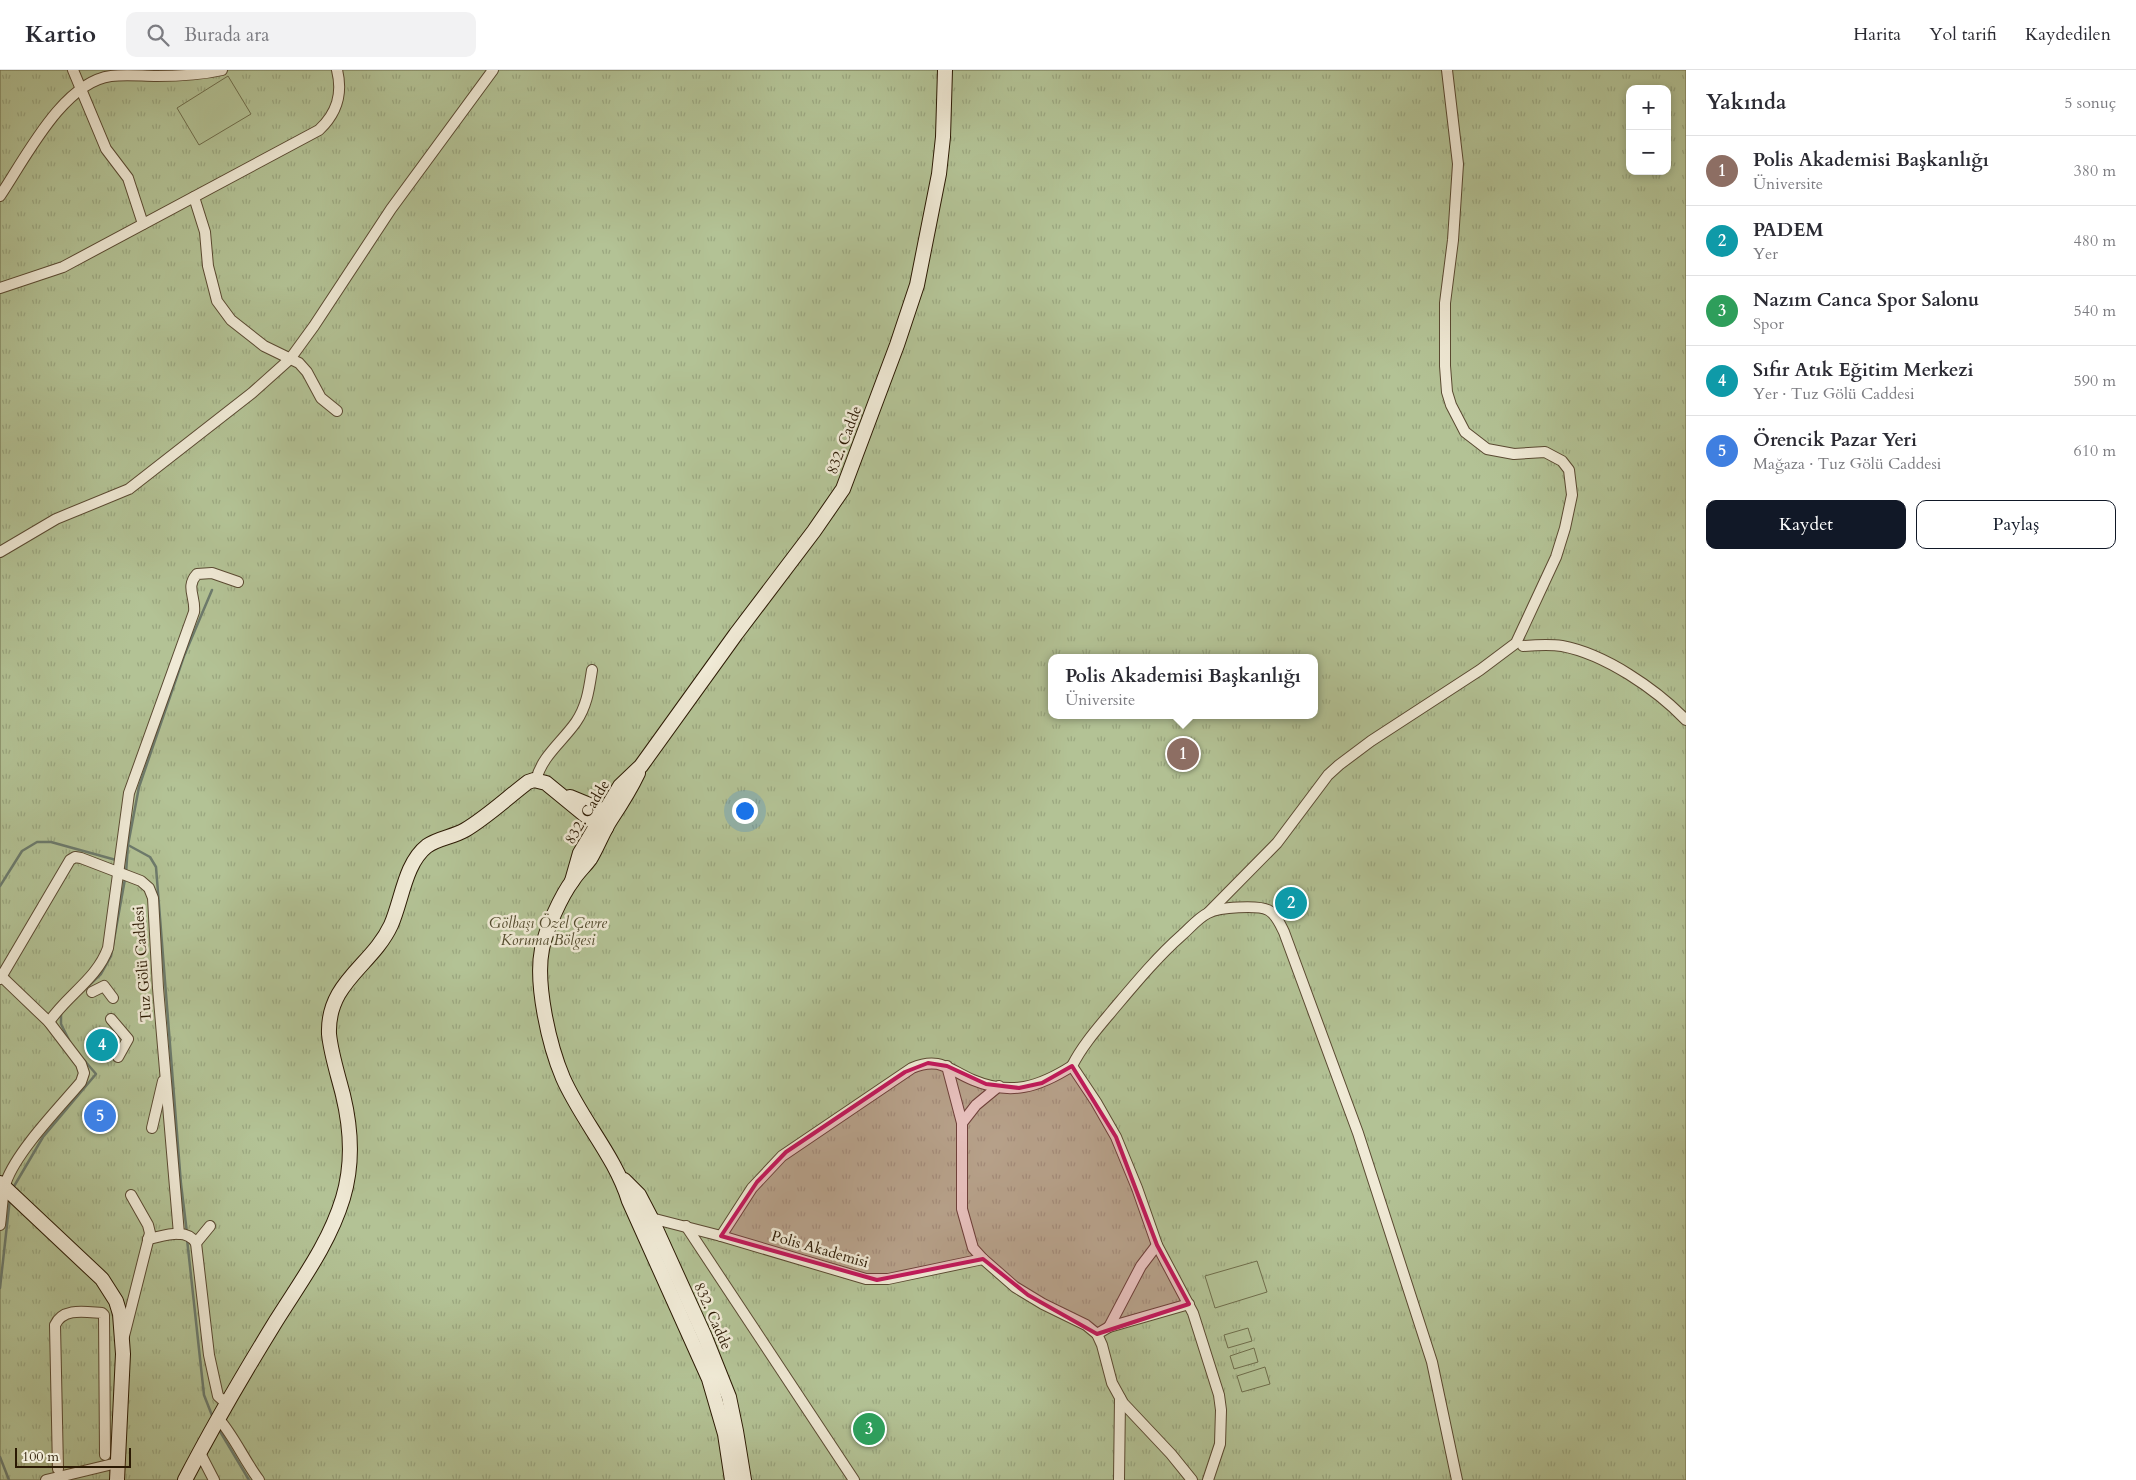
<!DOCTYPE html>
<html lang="tr">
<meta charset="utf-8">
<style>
body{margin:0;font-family:Cardo,serif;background:#f2f2f3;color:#2b2b33}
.controls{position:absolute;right:15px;top:15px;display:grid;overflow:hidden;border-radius:10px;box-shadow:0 2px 8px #0003}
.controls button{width:45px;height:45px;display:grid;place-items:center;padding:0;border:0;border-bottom:1px solid #e1e1e2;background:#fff;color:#2b2b33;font:25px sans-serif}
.scale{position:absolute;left:15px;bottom:12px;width:116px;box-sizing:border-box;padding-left:5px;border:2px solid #2b1903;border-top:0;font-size:14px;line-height:18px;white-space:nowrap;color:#2b1903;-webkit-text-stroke:4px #f0ead6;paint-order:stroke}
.you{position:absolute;left:744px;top:740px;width:18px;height:18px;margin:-12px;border:4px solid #fff;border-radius:50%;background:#1a73e8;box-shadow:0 0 0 8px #1a73e833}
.badge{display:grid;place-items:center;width:32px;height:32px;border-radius:50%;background:#111827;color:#fff;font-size:16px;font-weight:700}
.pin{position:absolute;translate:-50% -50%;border:2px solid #fff;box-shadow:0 1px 5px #0006}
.popup{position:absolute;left:1048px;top:584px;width:270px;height:65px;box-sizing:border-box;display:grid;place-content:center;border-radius:10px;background:#fff;filter:drop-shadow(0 1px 4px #0005);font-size:16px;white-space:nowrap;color:#7c7c81}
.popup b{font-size:19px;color:#2b2b33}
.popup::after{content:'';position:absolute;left:50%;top:100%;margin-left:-10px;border:10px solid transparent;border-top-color:#fff}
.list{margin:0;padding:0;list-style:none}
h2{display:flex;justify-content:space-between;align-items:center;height:65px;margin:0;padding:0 20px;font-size:21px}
h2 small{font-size:16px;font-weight:400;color:#7c7c81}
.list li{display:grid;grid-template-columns:32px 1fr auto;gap:15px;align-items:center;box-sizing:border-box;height:70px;padding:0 20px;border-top:1px solid #e1e1e2}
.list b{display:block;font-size:19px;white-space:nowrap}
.list p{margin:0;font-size:16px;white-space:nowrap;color:#7c7c81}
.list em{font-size:16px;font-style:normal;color:#7c7c81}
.actions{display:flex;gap:10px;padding:15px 20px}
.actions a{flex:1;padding:11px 0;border:1px solid #111827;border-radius:10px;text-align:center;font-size:18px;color:#111827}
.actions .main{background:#111827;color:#fff}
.icon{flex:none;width:28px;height:28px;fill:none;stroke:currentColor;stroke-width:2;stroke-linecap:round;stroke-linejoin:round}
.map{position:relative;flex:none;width:1686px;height:1410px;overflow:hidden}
header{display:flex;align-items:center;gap:30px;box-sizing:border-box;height:70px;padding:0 25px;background:#fff;border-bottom:1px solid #e1e1e2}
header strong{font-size:24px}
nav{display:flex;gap:28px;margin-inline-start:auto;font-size:18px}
.search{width:350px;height:45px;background:#f2f2f3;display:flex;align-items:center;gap:12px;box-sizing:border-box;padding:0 18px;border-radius:10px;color:#7c7c81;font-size:19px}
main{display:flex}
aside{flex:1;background:#fff}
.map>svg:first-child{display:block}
.park{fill:url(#park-tufts);stroke:#6f6e4c;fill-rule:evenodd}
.pitch{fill:#b3c295;stroke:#6f6e4c}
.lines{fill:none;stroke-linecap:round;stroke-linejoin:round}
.stream{stroke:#6c7b6d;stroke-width:2.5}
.street-casing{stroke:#5a4a32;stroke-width:12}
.secondary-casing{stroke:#2b1903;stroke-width:16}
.street{stroke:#f0ead6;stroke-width:10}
.secondary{stroke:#f0ead6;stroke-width:14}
.marked{fill:#c2185b;fill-opacity:0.2;stroke:#c2185b;stroke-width:4;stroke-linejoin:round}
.labels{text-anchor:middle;stroke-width:5;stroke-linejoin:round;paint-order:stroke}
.street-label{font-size:15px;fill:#2b1903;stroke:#f0ead6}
.park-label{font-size:15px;font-style:italic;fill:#544c2f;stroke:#f0ead6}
</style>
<header>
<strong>Kartio</strong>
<div class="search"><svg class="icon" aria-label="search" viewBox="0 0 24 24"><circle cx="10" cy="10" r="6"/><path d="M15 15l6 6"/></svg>Burada ara</div>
<nav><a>Harita</a><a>Yol tarifi</a><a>Kaydedilen</a></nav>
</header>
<main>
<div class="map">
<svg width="1686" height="1410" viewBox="0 0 1686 1410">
<defs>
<pattern id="park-tufts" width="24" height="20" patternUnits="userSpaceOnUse" patternTransform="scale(1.25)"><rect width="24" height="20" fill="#b3c295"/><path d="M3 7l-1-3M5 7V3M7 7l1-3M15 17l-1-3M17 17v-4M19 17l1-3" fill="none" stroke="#9aa67f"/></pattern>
</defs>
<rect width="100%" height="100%" fill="#e8dfc0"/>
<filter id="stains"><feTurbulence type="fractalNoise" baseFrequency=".004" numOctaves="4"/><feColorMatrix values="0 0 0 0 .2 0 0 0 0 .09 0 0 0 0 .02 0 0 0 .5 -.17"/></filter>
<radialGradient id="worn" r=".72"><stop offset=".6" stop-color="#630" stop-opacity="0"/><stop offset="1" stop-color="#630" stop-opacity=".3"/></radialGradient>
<path class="park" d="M 0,0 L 1686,0 L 1686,1410 L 0,1410 ZM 1630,19 L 1667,19 L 1667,101 L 1630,101 ZM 1052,588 L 1314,588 L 1314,645 L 1052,645 Z"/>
<g class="pitch">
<polygon points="228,6 251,44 199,75 177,38"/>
<polygon points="1257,1191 1267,1222 1215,1238 1205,1206"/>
<polygon points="1248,1258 1252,1271 1228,1278 1224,1265"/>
<polygon points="1254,1278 1258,1292 1234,1299 1230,1286"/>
<polygon points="1265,1297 1270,1314 1242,1322 1237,1306"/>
</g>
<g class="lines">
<g class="stream">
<polyline points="128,775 150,787 156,797 181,1114 187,1163"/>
<polyline points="126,803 128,775 139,717 184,586 212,520"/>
<polyline points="0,816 22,781 37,772 51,772 116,790"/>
<polyline points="86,918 101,904 111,886 125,809"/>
<polyline points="61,943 61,954 70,972"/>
<polyline points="13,1118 43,1067 96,1004 84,990"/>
<polyline points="187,1169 204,1325 213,1348"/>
<polyline points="0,1218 10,1128"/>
<polyline points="218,1358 249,1410"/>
<polyline points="0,1387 9,1410"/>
</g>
<g class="street-casing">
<g id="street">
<polyline points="73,0 106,79 128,108 143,154"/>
<path d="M 0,126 C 25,89 63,12 111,6 C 127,4 142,6 157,6 C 179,6 200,5 222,0"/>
<polyline points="194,127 205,162 208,196 217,231 231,250 264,276 299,293 307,302 321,328 337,341"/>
<path d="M 0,218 L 63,197 L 319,60 C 337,43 343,24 337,0"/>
<polyline points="0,482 56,449 129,419 252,323 290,289 314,256 391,139 493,0"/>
<path d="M 1523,576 C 1536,575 1549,574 1562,576 C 1605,584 1656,619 1686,650"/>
<path d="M 536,710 C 542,686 562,672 576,652 C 587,636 589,619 592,600"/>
<polyline points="1209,842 1277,773 1328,705 1339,695 1371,671 1480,600 1516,573 1556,487 1565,458 1572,425 1569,400 1562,391 1545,382 1514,384 1487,379 1465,362 1451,335 1447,322 1445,296 1445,233 1453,170 1458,94 1447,0"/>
<polyline points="0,909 70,790 75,787 81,788 141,811 149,818 153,828 158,918 179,1164"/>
<polyline points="92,922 104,916 113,928"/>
<polyline points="111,949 128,969 118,987"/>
<path d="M 49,952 C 67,925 97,909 108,878 L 129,723 L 194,542 C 196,527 185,517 197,504 L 212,503 L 238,512"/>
<polyline points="947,996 962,1053 962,1139 973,1178 983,1189 1015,1217 1043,1234 1086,1255 1097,1264 1102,1275 1112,1313 1123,1333 1171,1384 1192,1410"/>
<path d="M 1072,996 C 1082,976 1097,959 1112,941 C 1134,915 1156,888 1182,865 C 1190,858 1198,848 1208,843 C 1219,837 1258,835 1268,840 C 1276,844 1280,854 1284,862 L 1358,1063 L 1432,1292 L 1457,1410"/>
<polyline points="1072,996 1096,1032 1116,1067 1137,1118 1157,1175 1193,1243 1219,1325 1221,1340 1220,1374 1208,1410"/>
<polyline points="962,1053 976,1035 999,1016"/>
<polyline points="152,1058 163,1011"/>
<polyline points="651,1148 721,1166 866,1209 888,1209 983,1189"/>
<path d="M 0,1155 C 2,1141 2,1125 6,1112 C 17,1081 59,1038 81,1012 L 84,1003 L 81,994 L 49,952 L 1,906"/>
<polyline points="686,1156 854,1410"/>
<path d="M 721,1166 L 752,1118 L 782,1086 L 912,998 C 940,986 949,1000 973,1010 C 1011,1026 1039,1017 1072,996"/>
<path d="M 148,1169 C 164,1166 186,1157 196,1173 L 209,1285 L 218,1326 L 226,1333"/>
<polyline points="196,1173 210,1156"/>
<polyline points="1109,1257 1141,1196 1157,1175"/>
<polyline points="1097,1264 1109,1257 1189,1234"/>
<polyline points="124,1266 150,1163 148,1155 131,1125"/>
<path d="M 218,1348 C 234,1366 244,1390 259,1410"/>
<polyline points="199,1381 214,1410"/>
<path d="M 58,1399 L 55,1255 C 63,1237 86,1242 102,1243 L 104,1245 L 105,1385"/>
<polyline points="46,1410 117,1393"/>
<polyline points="1119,1410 1120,1328"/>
</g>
</g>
<g class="secondary-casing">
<g id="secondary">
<path d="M 638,703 C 630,720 621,734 611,749 C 603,761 598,776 590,789 C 585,796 578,802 573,810 C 561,826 546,859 542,879 C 535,914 549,975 563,1008 C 582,1051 615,1086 629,1131 L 709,1309 L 725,1364 L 732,1410"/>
<polyline points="570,727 604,741 610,748"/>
<polyline points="572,811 580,783 620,716 641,696 736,564 814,461 843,419 897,275 917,215 939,104 943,67 945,0"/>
<polyline points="624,1110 639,1125 651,1148 705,1267 729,1327 736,1361 744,1410"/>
<polyline points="0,1113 102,1209 116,1231 120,1244 123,1284 117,1410"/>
<path d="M 185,1410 C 213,1356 244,1303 276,1251 C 301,1211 329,1174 343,1128 C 353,1095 351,1058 343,1025 C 338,1005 331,984 329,964 C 327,912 372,896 391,855 C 402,830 405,793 427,776 C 438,768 453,767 465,760 C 487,747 507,728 528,712 L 534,710 L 546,713 L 596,754 L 606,758"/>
</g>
</g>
<use href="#street" class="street"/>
<use href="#secondary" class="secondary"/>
</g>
<path class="marked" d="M 928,993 L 947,996 L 986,1014 L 1019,1018 L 1042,1013 L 1072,996 L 1116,1067 L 1157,1175 L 1189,1234 L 1097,1264 L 1028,1225 L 983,1189 L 877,1210 L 721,1166 L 757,1112 L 786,1082 L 905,1002 Z"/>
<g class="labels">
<g class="street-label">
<text transform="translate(844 370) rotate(-69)" y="5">832. Cadde</text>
<text transform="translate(587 742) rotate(-59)" y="5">832. Cadde</text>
<text transform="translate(142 894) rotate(-94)" y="5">Tuz Gölü Caddesi</text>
<text transform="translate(820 1179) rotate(16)" y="5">Polis Akademisi</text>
<text transform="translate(713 1246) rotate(66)" y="5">832. Cadde</text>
</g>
<g class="park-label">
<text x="548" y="858">Gölbaşı Özel Çevre<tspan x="548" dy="17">Koruma Bölgesi</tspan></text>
</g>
</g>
<rect width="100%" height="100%" filter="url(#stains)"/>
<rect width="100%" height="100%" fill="url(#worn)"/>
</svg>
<div class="controls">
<button>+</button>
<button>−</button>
</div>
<div class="scale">100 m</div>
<div class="you"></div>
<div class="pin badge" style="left:1183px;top:684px;background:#8d6e63">1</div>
<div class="popup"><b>Polis Akademisi Başkanlığı</b>Üniversite</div>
<div class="pin badge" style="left:1291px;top:833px;background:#0f9aa8">2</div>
<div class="pin badge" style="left:869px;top:1359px;background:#2e9e5b">3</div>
<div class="pin badge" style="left:102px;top:975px;background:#0f9aa8">4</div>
<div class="pin badge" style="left:100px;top:1046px;background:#3f7fe0">5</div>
</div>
<aside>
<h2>Yakında<small>5 sonuç</small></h2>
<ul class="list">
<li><span class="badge" style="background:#8d6e63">1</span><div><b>Polis Akademisi Başkanlığı</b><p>Üniversite</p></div><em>380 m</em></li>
<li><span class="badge" style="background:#0f9aa8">2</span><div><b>PADEM</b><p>Yer</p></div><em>480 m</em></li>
<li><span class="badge" style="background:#2e9e5b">3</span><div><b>Nazım Canca Spor Salonu</b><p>Spor</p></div><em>540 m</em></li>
<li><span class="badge" style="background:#0f9aa8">4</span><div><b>Sıfır Atık Eğitim Merkezi</b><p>Yer · Tuz Gölü Caddesi</p></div><em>590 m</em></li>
<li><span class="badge" style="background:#3f7fe0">5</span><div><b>Örencik Pazar Yeri</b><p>Mağaza · Tuz Gölü Caddesi</p></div><em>610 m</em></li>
</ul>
<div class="actions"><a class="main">Kaydet</a><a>Paylaş</a></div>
</aside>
</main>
